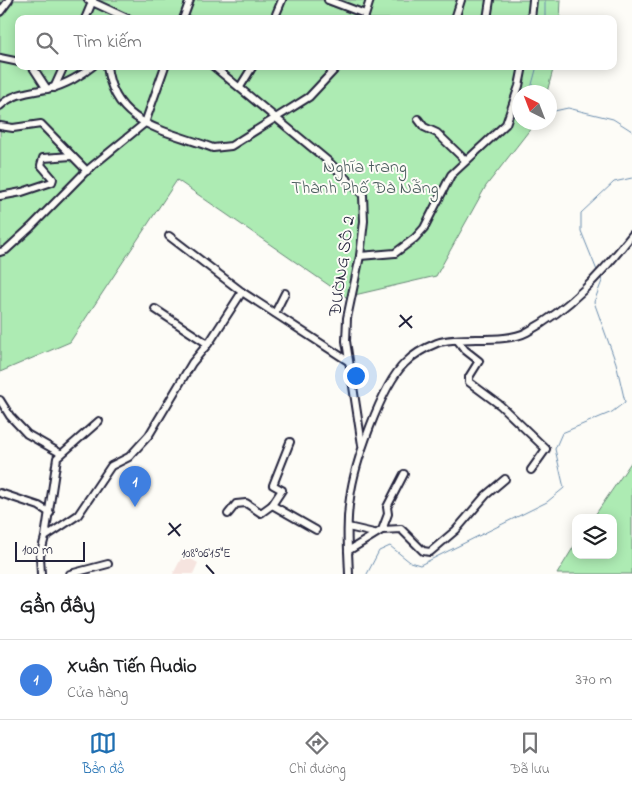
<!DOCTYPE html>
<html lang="vi">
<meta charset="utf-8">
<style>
body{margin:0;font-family:"Indie Flower",sans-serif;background:#f2f2f2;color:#202124}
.controls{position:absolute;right:15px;bottom:15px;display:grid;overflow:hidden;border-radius:10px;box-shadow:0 2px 12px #0003}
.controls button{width:45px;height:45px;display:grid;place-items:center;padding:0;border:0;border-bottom:1px solid #e0e0e0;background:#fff;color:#202124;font:25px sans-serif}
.compass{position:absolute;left:512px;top:85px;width:45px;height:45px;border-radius:50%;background:#fff;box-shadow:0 2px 12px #0003;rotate:318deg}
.scale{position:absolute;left:15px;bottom:12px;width:70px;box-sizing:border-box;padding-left:5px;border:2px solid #22223b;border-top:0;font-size:14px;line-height:18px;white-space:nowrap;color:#22223b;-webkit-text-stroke:4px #fdfcf7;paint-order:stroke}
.you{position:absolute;left:355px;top:375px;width:18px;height:18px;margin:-12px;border:4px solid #fff;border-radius:50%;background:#1a73e8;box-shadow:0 0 0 8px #1a73e833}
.badge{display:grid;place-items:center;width:32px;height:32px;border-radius:50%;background:#1f6fb2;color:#fff;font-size:16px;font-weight:700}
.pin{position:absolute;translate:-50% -41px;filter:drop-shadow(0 1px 2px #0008)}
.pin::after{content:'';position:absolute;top:26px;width:18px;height:15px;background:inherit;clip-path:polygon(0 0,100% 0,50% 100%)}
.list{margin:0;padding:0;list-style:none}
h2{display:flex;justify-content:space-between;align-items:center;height:65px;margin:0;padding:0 20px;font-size:21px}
h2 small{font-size:16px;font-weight:400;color:#757577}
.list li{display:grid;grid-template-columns:32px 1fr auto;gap:15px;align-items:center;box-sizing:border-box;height:80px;padding:0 20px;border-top:1px solid #e0e0e0}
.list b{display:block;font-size:19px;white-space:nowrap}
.list p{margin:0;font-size:16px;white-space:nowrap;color:#757577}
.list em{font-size:16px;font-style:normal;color:#757577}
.icon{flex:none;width:28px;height:28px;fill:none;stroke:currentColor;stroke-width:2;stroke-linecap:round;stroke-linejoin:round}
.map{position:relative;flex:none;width:632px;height:574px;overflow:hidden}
.search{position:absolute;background:#fff;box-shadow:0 2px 12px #0003;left:15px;right:15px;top:15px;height:55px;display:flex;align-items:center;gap:12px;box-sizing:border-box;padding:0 18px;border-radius:10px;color:#757577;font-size:19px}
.sheet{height:145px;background:#fff}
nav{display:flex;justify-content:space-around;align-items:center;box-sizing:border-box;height:70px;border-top:1px solid #e0e0e0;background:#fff;font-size:14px;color:#757577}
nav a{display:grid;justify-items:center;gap:2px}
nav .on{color:#1f6fb2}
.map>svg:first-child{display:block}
.built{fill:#f6e4df}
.green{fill:#adebb3;stroke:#688677}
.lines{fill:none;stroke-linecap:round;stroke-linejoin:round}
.stream{stroke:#6b8dae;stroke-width:1}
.minor-casing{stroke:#22223b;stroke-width:10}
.minor{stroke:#fdfcf7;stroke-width:6}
.ticks{fill:none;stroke:#22223b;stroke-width:2}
.labels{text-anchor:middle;stroke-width:4;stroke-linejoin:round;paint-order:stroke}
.park-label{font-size:18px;fill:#4c5e5f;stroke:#fdfcf7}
.street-label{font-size:18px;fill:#22223b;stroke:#fdfcf7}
.ticks-label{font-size:12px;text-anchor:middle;fill:#22223b;stroke:#fdfcf7;stroke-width:4;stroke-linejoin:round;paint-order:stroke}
</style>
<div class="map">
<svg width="632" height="574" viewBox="0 0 632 574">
<rect width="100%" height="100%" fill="#fdfcf7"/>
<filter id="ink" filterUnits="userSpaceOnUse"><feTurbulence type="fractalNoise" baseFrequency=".02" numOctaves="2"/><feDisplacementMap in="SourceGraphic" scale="10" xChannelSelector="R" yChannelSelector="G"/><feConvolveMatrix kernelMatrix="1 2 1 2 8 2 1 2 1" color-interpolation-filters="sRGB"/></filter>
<g filter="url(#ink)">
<polygon class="built" points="183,555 198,563 193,574 173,574"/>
<g class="green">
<polygon points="0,0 561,0 560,19 19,19 19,66 554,66 547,92 520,92 520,122 535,123 486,186 436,276 346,297 177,180 70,342 0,372"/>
<polygon points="632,461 632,574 557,574 576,543 576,555 613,555 613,518 593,518"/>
</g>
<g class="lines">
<g class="stream">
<polyline points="545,19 545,0"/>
<polyline points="530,92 537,66"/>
<polyline points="550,112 568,108 613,119 632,131"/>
<polyline points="598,273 581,231 581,213 614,182 632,178"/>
<polyline points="367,574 379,551 390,546 410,562 420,565 547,502 564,488 555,449 562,433 612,412 625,402 616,363 594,302 602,281 600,276"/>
</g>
<g class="minor-casing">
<g id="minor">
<polyline points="88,0 129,19"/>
<polyline points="328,0 365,14"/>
<polyline points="0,12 9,0"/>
<polyline points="85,19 93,0"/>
<polyline points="183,19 190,0"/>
<polyline points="274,19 282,0"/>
<polyline points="364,19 370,0"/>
<polyline points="455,19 461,0"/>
<polyline points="487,19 490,0"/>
<polyline points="531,19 533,0"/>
<polyline points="0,58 19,62"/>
<polyline points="32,66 47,89"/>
<path d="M 107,66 C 114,126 166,130 213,148 L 231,146 L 309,97 L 338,66"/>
<polyline points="213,66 328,161 363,195 364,221 360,256 347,318 346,341 362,445"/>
<polyline points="240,87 253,66"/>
<polyline points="54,88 64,66"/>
<path d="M 0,106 C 14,92 33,92 51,88 C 65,85 82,75 93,66"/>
<polyline points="418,119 424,127 437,133 465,160"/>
<polyline points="0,126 13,128 41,124 87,171"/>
<polyline points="0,196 22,192 52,182 53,179 41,165 43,158 72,156"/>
<polyline points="169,236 242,292 348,361"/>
<polyline points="0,252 6,250 31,227 85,172 145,123 165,66"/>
<polyline points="360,256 395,253 415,238 424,228 451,175 506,124 519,86 523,66"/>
<polyline points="155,309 208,344"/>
<polyline points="275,313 285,293"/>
<polyline points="458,341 465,350 479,361 469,377 469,382 500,405 546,449 531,470"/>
<polyline points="0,400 10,416 27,434 60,453"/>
<polyline points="0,493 39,506 50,513"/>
<polyline points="272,505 316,530"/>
<polyline points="228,514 236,504 246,503 261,513 272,505 282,490 273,485 290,442"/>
<polyline points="348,527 374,533"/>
<polyline points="382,530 401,529 423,551 430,552 456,530 486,495 505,479"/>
<polyline points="45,537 57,458 99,421"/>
<polyline points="348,551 382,530 388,514 387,507 404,474"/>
<polyline points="41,574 40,556 45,537 78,515 111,466 129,457 149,435 192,363 211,340 242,292"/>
<polyline points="70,574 108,564"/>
<path d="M 349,574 C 348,549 346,523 350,498 C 354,465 381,386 405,363 C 413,355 427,347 437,343 C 459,335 505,344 527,332 C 570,309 603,272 632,235"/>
</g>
</g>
<use href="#minor" class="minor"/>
</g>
</g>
<path class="ticks" d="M 400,315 L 412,328M 399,327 L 412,316M 169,523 L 180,536M 168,535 L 181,524M 206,565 L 214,574"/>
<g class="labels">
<g class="park-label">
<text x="365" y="172">Nghĩa trang<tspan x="365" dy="21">Thành Phố Đà Nẵng</tspan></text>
</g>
<g class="street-label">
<text transform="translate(341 266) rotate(-82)" y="6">ĐƯỜNG SỐ 2</text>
</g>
</g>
<g class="ticks-label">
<text x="206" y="557">108°06'15"E</text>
</g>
</svg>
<div class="controls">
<button><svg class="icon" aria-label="layers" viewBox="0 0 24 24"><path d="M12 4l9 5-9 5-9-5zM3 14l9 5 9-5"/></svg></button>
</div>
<svg class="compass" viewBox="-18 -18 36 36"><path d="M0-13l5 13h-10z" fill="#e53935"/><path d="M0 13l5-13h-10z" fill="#757577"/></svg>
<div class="scale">100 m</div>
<div class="you"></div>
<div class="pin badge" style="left:135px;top:507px;background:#3f7fe0">1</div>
<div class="search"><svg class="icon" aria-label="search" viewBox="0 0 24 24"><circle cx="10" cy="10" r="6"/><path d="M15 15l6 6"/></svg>Tìm kiếm</div>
</div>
<section class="sheet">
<h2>Gần đây<small></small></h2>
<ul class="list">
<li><span class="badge" style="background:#3f7fe0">1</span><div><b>Xuân Tiến Audio</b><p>Cửa hàng</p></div><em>370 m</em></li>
</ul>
</section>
<nav>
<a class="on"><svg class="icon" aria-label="map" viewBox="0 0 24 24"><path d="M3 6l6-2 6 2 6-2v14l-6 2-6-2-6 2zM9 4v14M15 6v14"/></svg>Bản đồ</a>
<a><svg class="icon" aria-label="directions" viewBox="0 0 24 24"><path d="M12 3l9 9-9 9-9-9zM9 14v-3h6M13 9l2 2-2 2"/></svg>Chỉ đường</a>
<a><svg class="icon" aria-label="saved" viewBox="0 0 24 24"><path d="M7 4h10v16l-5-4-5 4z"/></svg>Đã lưu</a>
</nav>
